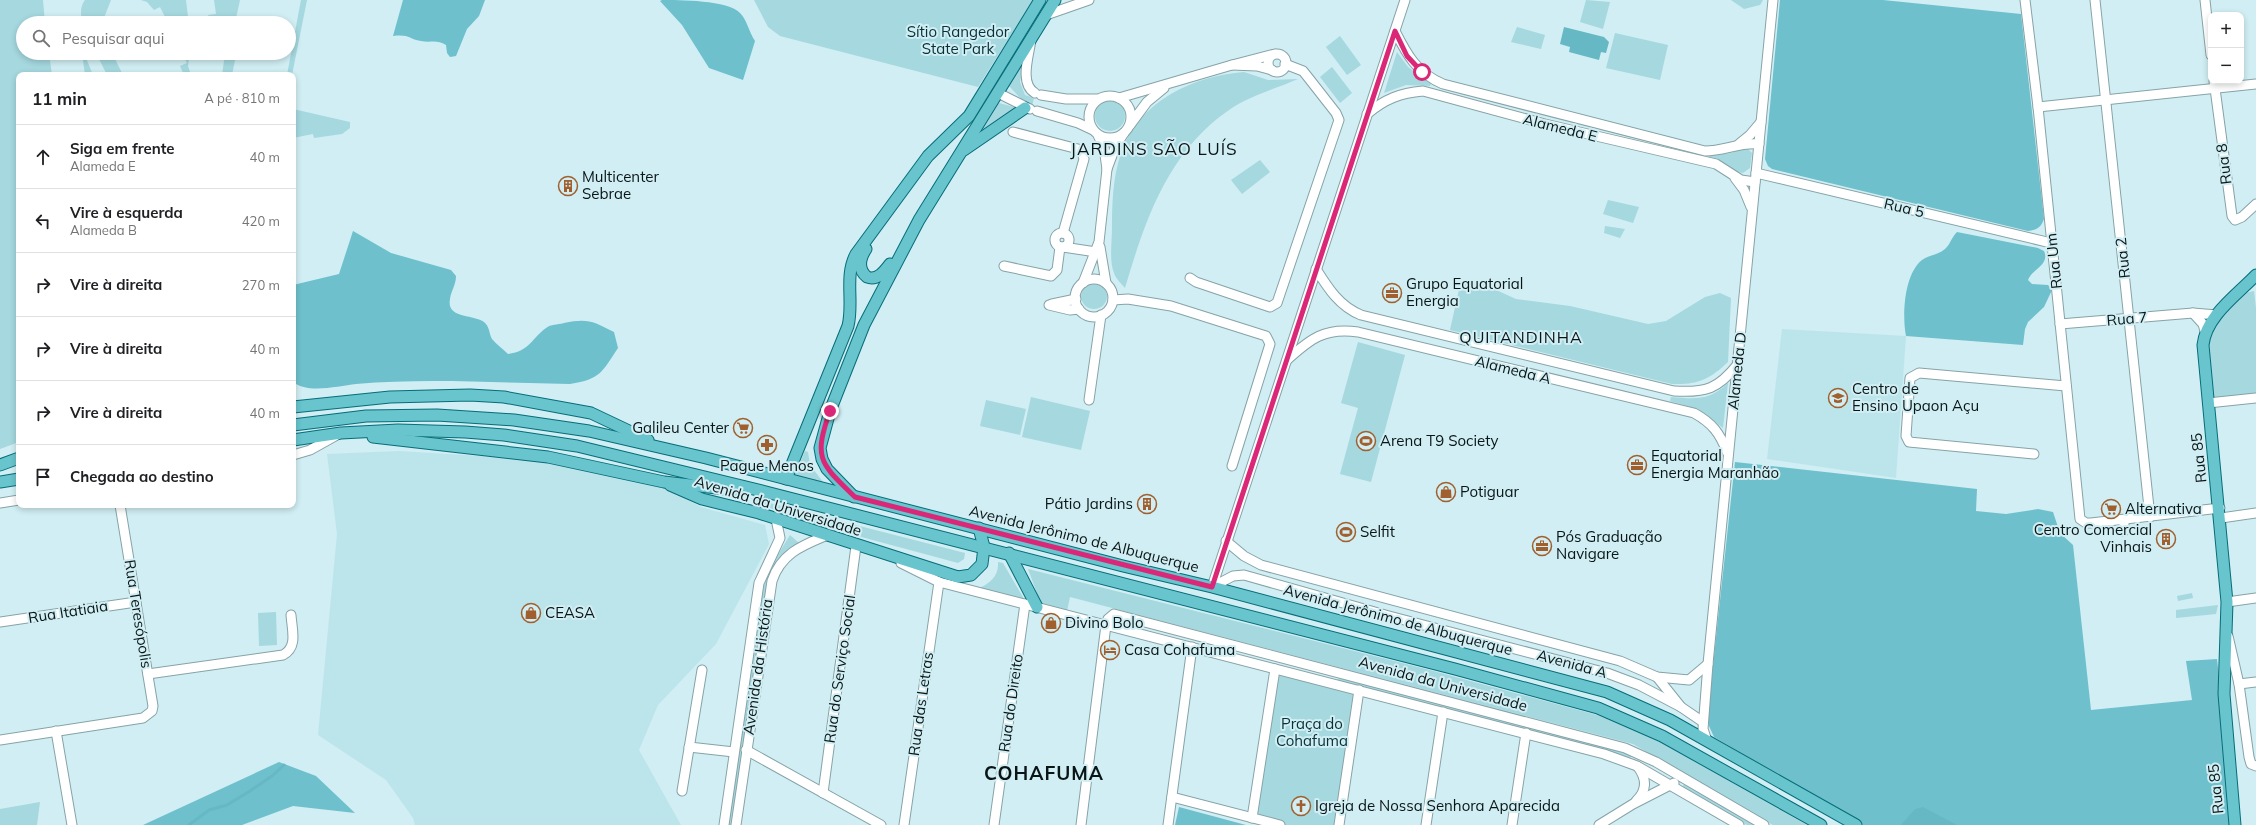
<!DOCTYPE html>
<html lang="pt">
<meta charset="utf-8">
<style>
body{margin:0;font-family:Mulish,sans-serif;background:#f2f2f2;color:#202124}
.controls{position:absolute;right:12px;top:12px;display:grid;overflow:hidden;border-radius:8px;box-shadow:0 2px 6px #0003}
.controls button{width:36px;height:36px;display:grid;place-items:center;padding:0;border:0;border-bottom:1px solid #e0e0e0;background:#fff;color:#202124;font:20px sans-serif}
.stop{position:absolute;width:12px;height:12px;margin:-9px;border:3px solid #db2777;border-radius:50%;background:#fff}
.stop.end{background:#db2777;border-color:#fff;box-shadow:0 1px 4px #0008}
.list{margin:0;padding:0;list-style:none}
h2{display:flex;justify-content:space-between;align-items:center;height:52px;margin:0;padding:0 16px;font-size:17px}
h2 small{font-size:13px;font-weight:400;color:#757577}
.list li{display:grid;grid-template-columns:26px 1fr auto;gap:12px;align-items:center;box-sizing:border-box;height:64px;padding:0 16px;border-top:1px solid #e0e0e0}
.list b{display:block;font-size:15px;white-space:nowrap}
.list p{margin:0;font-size:13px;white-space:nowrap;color:#757577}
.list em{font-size:13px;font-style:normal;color:#757577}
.icon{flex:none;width:22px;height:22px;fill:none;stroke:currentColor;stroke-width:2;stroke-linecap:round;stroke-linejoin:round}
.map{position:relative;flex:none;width:2256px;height:825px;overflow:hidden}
.search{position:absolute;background:#fff;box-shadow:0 2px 6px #0003;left:16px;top:16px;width:280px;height:44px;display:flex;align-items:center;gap:10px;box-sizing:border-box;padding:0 14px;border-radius:22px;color:#757577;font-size:15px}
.panel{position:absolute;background:#fff;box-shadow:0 2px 6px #0003;left:16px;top:72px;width:280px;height:436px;border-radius:8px}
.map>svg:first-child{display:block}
.built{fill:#bce5eb}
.green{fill:#a5d8df}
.forest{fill:#6dc0cc}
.water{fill:#66b8c4}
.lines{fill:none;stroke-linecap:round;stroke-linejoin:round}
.stream{stroke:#66b8c4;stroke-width:3}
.minor-casing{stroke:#86a3a7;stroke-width:11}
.major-casing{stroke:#066d78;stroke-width:13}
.minor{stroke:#fff;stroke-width:9}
.major{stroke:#68c4cd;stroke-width:11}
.route{stroke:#db2777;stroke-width:5}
.labels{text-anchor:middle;stroke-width:4;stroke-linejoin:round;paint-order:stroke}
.park-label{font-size:15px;fill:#073136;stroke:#d0eef3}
.street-label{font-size:15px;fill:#0a1516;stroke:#d0eef3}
.poi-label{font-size:15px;fill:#0a1516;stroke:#d0eef3;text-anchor:start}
.neighbourhood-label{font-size:16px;letter-spacing:1px;fill:#0a1516;stroke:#d0eef3}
.quarter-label{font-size:17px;letter-spacing:1px;fill:#0a1516;stroke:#d0eef3}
.district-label{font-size:19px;font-weight:bold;letter-spacing:1px;fill:#0a1516;stroke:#d0eef3}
</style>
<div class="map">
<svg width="2256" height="825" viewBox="0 0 2256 825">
<rect width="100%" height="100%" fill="#d0eef3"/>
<g class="built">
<polygon points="1782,329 1906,336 1896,478 1767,459"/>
<polygon points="399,451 532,459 664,487 701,507 765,525 769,544 716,644 658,705 639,750 681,825 415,825 413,818 386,780 318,735 337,534 327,454"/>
</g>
<g class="green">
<polygon points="0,0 43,0 45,23 23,23 23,53 49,53 52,75 19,75 19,442 0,449"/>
<path d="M 85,0 L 111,0 L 102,23 L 83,23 C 80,16 80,6 85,0 Z"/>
<polygon points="141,0 186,0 188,17 196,18 193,23 168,23 160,7 154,10 147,2"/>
<polygon points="214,0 240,0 235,23 210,21 208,15 216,14"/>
<polygon points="301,0 307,0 292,75 287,75"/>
<polygon points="754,0 1033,0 978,87 780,36 768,27"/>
<polygon points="1586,0 1610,2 1603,29 1580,22"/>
<polygon points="1731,0 1763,0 1760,5 1744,9"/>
<polygon points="1517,27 1545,35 1541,49 1511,42"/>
<polygon points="1615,33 1668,45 1660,80 1606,68"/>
<polygon points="1340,36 1361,65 1347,75 1326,47"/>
<polygon points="1397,52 1408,67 1431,84 1430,86 1406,85 1384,93"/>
<polygon points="82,53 84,53 93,75 85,75"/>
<polygon points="96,53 112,53 123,75 107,75"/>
<polygon points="182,53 198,55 189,58 188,66 191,75 184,75 180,66 187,63"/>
<polygon points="218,53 229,53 228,59 235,60 232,75 222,75 225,54 216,55"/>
<polygon points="1023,62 1020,82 1025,95 1034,98 1032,106 1025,103 1009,86"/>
<polygon points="1332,67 1352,93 1340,103 1320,77"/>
<path d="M 1244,72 L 1268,80 L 1298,79 C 1275,89 1249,96 1229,110 C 1168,152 1145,220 1125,288 C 1121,283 1116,279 1114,273 C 1109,261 1112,241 1112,228 C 1112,202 1113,177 1121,153 C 1139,101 1193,76 1244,72 Z"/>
<circle cx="1110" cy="116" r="15"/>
<polygon points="999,103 1014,107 1015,110 976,140"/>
<polygon points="293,109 350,122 350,128 342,134 314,138 313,134 293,138"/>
<path d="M 1745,148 L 1748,149 L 1752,153 L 1750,168 L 1743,173 C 1731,171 1726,162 1709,159 L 1709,156 L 1731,153 Z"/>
<polygon points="1260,160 1270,172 1242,194 1231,180"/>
<polygon points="1608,200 1639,207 1633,223 1603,214"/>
<polygon points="1605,226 1625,229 1620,238 1604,233"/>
<path d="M 1465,280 L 1474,280 L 1516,299 L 1570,306 L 1648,324 L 1666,321 L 1705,297 L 1720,293 L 1731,298 L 1728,362 C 1710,379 1698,385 1672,384 L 1450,330 L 1460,285 Z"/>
<circle cx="1094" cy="296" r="13"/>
<polygon points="2254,291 2256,308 2256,394 2210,399 2206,345 2208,336 2218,321 2245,293"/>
<polygon points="1358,342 1405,355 1371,482 1340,474 1358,408 1341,403"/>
<path d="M 1728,383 L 1723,428 L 1698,409 L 1670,401 L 1671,397 C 1696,399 1709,401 1728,383 Z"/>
<polygon points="1031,397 1090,411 1081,450 1022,437"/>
<polygon points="986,400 1026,409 1020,435 980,426"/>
<polygon points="805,451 808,452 810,465 823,482 795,475"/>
<polygon points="750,498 965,553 964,559 958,563 791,518"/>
<polygon points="790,535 799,543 776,563 768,582 731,825 727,825 760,598 769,569"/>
<path d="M 998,562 L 1003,563 L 1024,599 L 979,588 C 991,583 999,575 998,562 Z"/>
<polygon points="1028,569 1426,669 1597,715 1645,733 1807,825 1773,825 1633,744 1070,597 1067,611 1041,604"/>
<polygon points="2192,593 2193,598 2178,601 2177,596"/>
<polygon points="2218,605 2216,614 2176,618 2176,610"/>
<polygon points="276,612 277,645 259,646 258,613"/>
<polygon points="1278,672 1363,694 1339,825 1274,825 1252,819"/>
<polygon points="1342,677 1600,744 1632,755 1630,758 1599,748 1336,680"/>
<polygon points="1685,783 1757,825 1747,825 1682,787"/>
<polygon points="40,802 37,825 0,825 0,809"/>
</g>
<g class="forest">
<path d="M 403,0 L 485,0 L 479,16 L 467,29 L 456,56 L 450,57 L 447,53 L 446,45 C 437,39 431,43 421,41 C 408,39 410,34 393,36 Z"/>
<path d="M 662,0 C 678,0 729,0 740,13 C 747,20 749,32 755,41 L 743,80 L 709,68 L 682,25 L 660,1 Z"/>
<path d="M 1780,0 L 1883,0 L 2021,14 L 2044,219 C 2041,227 2037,230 2028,231 L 1772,169 L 1768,166 L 1765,159 Z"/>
<path d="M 353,231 L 391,253 L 451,270 L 456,276 C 456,285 451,291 450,299 C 446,319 474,314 484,322 C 490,327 489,334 492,339 C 496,344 503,349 508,354 C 530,351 531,339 546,328 C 551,324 557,325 564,323 C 587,318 593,321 614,332 L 618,348 C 602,372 601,379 570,384 C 499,383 427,378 356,384 C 338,386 308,394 293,382 L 293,285 L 339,274 Z"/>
<path d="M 1957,232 L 2038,248 L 2044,251 C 2050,265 2033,268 2028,280 L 2032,284 L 2048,285 L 2052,290 L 2044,307 L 2028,322 L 2025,329 L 2023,345 L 1906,336 C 1902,316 1904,274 1922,260 C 1929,255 1938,255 1945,249 C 1950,245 1951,238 1957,232 Z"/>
<polygon points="1735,462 1977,489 1976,511 2006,514 2038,509 2053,512 2060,533 2073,545 2091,710 2192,700 2186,661 2217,659 2236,825 1863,825 1714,737 1709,726 1708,712"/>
<polygon points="279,762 316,776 355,813 293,806 242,825 143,825"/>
<polygon points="1179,807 1246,825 1175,825"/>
</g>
<g class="water">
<polygon points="1564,27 1604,37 1609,42 1606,53 1601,52 1599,60 1569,52 1570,47 1560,44"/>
<polygon points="1923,807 1957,825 1901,825 1915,809"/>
</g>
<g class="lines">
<polyline class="stream" points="189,825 209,810 227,805 250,791 272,776 284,765"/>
<g class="minor-casing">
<g id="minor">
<polyline points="2025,0 2038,107 2080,519 2086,523 2091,523 2220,508"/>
<polyline points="2095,0 2150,517"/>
<polyline points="2205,0 2211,55"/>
<polyline points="1046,15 1089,0"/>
<path d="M 1395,31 C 1407,55 1417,73 1443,84 L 1705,151 C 1724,151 1740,142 1759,144"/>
<path d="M 1031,40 C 1029,55 1019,84 1035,93"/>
<circle cx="1277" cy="63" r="9"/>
<polyline points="1272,70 1257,66 1232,65 1275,54"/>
<polyline points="2214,81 2232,216 2235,220 2242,217 2256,204"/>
<polyline points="998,93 1030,109"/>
<polyline points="1041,95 1066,99 1098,99"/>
<circle cx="1110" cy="117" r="21"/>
<polyline points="1119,98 1232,65"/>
<polyline points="2038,107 2256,84"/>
<polyline points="1037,111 1078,123 1093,130"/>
<path d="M 1367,114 C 1385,99 1400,93 1423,91 L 1545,124 L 1716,164 L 1741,180 L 1755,182"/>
<polyline points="1130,125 1147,102 1164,88"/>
<polyline points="1013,132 1078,149 1082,152 1084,159 1063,233"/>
<polyline points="1098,135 1104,148 1107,169 1116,145 1124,133"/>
<polyline points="1739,144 1750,135 1761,122"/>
<polyline points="1756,173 2051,243"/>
<polyline points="1735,178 1744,190 1751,207"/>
<circle cx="1062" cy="240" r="7"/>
<polyline points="1063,247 1096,252"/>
<polyline points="1100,247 1106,283"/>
<polyline points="1004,266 1051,276 1057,270 1060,247"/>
<path d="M 1316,269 C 1328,288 1339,306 1361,315 L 1674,391 C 1706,393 1718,389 1738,364"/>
<polyline points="1190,278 1196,282 1270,307 1277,303 1339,120 1336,113 1307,76 1303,71 1285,64"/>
<circle cx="1094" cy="298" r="19"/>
<polyline points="1083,283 1099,242 1107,169"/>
<polyline points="1113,300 1128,299 1171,306 1266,336 1270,344 1232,466"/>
<polyline points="1052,304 1076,299"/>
<polyline points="1049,305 1070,310 1079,309"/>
<polyline points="2193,313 2203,324 2205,331"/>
<polyline points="2060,324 2193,313 2217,315"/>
<path d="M 1287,360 C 1310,339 1325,327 1358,332 L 1694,413 C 1712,423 1720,433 1727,452"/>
<polyline points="1089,400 1101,315"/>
<polyline points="2208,403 2256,398"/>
<polyline points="2034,454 1909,442 1906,436 1910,378 1919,373 2066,386"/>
<polyline points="293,455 310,450 337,435"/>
<polyline points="0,503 19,500"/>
<polyline points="2221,518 2256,513"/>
<polyline points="2124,520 2124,531"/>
<polyline points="1226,541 1244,556 1261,565 1590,653 1620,661 1657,677 1689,680 1708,664"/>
<polyline points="901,563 939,582 1604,754 1637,766 1739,825"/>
<polyline points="1212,587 1405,0"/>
<polyline points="1212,587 1233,576 1244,575 1389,616 1607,673 1639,685 1681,707"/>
<polyline points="2227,602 2256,598"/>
<polyline points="0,622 136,602"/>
<polyline points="2228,636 2239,684 2249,757 2251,764 2256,766"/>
<path d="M 148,674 L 283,655 C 298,647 292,630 291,615"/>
<polyline points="1657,677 1681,707 1703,722"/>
<polyline points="2239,684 2256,682"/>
<polyline points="56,731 72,825"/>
<polyline points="0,740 143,718 152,711 153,706 120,505"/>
<polyline points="1707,741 1703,729 1708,664 1773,0"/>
<polyline points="689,747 734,752"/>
<polyline points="746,750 881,825"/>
<polyline points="682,791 702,670"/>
<polyline points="823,793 856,546"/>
<polyline points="1172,797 1280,825"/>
<path d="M 1636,801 C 1647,791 1647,779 1638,767"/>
<polyline points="1252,818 1275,669"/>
<polyline points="724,825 759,583 780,538 776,519"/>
<path d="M 736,825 L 772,581 C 781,554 801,546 825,536"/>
<polyline points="904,825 939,582"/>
<polyline points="994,825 1025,604"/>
<polyline points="1081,825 1106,625 1108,619 1114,614 1625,748 1656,762 1764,825"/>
<polyline points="1168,825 1192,647"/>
<polyline points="1339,825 1359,690"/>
<polyline points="1426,825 1443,712"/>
<polyline points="1512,825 1526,733"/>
<polyline points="1599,825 1633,804 1674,783"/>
</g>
</g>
<g class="major-casing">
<g id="major">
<polyline points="964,150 1025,108"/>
<path d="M 866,249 C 860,258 857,269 867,277 C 877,281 884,272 890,264"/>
<polyline points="293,407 390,397 470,395 504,397 591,413 648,440"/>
<polyline points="293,425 366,416 437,415 514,420 589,431 706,458 1123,566 1212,587 1607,692 1670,720 1856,825"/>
<polyline points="373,437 548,457 664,482 734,490"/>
<polyline points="293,440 341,433 398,430 465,432 504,435 577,446 766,492 1455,669 1598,708 1662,736 1821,825"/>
<polyline points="0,465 19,458"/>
<path d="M 786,479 L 848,326 C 854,302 844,276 856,254 L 928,156 L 969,116 L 1040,0"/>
<polyline points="0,482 19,479"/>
<polyline points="670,485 702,499 759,513 958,577 971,575 982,564 984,547 979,528"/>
<polyline points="854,497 827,469 822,459 820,448 830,411 864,325 919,220 1055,0"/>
<polyline points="1009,553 1037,607"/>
<path d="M 2235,825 L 2224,694 L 2227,602 L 2203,345 C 2206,316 2237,295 2256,275"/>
</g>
</g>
<use href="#minor" class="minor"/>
<use href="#major" class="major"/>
</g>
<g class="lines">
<path class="route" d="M 830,411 C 813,459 820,463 855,497 L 1212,587 L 1395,31 L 1407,56 L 1422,72"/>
</g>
<defs>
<g id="building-ring" transform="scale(1)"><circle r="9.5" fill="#d0eef3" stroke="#a15f2d" stroke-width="1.5"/><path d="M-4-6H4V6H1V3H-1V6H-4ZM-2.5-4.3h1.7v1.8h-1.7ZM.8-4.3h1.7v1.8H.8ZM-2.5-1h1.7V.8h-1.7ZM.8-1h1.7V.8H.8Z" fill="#a15f2d"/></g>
<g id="office-ring" transform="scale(1)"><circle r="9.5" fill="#d0eef3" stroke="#a15f2d" stroke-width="1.5"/><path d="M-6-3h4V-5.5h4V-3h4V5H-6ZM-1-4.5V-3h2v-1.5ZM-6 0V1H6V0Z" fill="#a15f2d"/></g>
<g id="school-ring" transform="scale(1)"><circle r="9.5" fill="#d0eef3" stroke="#a15f2d" stroke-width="1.5"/><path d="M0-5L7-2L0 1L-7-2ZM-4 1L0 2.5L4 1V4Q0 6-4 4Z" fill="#a15f2d"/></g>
<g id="supermarket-ring" transform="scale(1)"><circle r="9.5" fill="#d0eef3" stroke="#a15f2d" stroke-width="1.5"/><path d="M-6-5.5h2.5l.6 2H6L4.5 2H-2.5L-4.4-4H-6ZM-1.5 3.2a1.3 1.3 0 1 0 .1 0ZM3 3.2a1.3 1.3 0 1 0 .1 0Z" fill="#a15f2d"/></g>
<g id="stadium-ring" transform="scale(1)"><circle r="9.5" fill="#d0eef3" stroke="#a15f2d" stroke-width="1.5"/><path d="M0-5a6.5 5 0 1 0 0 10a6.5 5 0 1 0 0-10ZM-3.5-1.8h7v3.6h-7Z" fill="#a15f2d"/></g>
<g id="pharmacy-ring" transform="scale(1)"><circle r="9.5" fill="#d0eef3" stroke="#a15f2d" stroke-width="1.5"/><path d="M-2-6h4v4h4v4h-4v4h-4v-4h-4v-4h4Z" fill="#a15f2d"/></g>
<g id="shop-ring" transform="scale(1)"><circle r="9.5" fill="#d0eef3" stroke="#a15f2d" stroke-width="1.5"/><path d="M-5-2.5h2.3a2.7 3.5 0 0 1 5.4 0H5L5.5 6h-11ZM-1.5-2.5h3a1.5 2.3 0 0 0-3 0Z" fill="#a15f2d"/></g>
<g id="hotel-ring" transform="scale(1)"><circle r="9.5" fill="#d0eef3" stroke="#a15f2d" stroke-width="1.5"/><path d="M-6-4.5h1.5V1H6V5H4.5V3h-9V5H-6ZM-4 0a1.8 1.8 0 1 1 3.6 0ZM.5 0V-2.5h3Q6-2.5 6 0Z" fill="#a15f2d"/></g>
<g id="church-ring" transform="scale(1)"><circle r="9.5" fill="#d0eef3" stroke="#a15f2d" stroke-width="1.5"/><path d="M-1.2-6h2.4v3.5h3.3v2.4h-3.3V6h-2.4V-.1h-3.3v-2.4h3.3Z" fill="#a15f2d"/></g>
</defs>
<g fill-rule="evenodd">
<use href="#building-ring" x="568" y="186"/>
<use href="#office-ring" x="1392" y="293"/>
<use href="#school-ring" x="1838" y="398"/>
<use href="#supermarket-ring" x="743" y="428"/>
<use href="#stadium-ring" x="1366" y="441"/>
<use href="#pharmacy-ring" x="767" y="445"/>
<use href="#office-ring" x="1637" y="465"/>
<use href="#shop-ring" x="1446" y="492"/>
<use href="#building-ring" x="1147" y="504"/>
<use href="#supermarket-ring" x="2111" y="509"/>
<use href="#stadium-ring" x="1346" y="532"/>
<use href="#building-ring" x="2166" y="539"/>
<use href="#office-ring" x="1542" y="546"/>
<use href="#shop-ring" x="531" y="613"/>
<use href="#shop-ring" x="1051" y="623"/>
<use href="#hotel-ring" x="1110" y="650"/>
<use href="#church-ring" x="1301" y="806"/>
</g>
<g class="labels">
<g class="park-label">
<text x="958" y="37">Sítio Rangedor<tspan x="958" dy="17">State Park</tspan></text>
<text x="1312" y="729">Praça do<tspan x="1312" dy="17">Cohafuma</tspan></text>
</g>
<g class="street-label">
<text transform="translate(1560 128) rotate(14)" y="5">Alameda E</text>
<text transform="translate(2224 164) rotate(-97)" y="5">Rua 8</text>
<text transform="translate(1904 208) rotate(13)" y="5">Rua 5</text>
<text transform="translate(2123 258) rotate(-96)" y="5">Rua 2</text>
<text transform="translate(2054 261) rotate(-96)" y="5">Rua Um</text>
<text transform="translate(2127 319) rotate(-5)" y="5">Rua 7</text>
<text transform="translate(1513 370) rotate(14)" y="5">Alameda A</text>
<text transform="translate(1737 371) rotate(-84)" y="5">Alameda D</text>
<text transform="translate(2199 458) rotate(-96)" y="5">Rua 85</text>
<text transform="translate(778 506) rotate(17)" y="5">Avenida da Universidade</text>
<text transform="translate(1084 539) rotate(14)" y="5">Avenida Jerônimo de Albuquerque</text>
<text transform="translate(68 612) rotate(-9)" y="5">Rua Itatiaia</text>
<text transform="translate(138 614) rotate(81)" y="5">Rua Teresópolis</text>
<text transform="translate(1398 620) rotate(15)" y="5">Avenida Jerônimo de Albuquerque</text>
<text transform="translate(1572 664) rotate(15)" y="5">Avenida A</text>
<text transform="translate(758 667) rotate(-82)" y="5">Avenida da História</text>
<text transform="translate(840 669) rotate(-82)" y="5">Rua do Serviço Social</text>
<text transform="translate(1443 684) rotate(15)" y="5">Avenida da Universidade</text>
<text transform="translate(1011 703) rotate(-82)" y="5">Rua do Direito</text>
<text transform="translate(921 704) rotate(-82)" y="5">Rua das Letras</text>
<text transform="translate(2216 789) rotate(-96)" y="5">Rua 85</text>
</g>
<g class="poi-label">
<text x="582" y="182">Multicenter<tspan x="582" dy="17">Sebrae</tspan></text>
<text x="1406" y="289">Grupo Equatorial<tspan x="1406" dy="17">Energia</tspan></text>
<text x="1852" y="394">Centro de<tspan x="1852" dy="17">Ensino Upaon Açu</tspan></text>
<text x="729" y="433" text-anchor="end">Galileu Center</text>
<text x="1380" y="446">Arena T9 Society</text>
<text x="1651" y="461">Equatorial<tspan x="1651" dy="17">Energia Maranhão</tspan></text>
<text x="767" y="471" text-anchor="middle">Pague Menos</text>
<text x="1460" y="497">Potiguar</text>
<text x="1133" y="509" text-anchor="end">Pátio Jardins</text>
<text x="2125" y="514">Alternativa</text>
<text x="2152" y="535" text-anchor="end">Centro Comercial<tspan x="2152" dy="17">Vinhais</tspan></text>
<text x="1360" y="537">Selfit</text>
<text x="1556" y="542">Pós Graduação<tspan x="1556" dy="17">Navigare</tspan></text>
<text x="545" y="618">CEASA</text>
<text x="1065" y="628">Divino Bolo</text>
<text x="1124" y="655">Casa Cohafuma</text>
<text x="1315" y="811">Igreja de Nossa Senhora Aparecida</text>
</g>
<g class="neighbourhood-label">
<text x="1521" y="343">QUITANDINHA</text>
</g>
<g class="quarter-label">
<text x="1154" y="155">JARDINS SÃO LUÍS</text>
</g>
<g class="district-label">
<text x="1044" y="780">COHAFUMA</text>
</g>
</g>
</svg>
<div class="controls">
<button>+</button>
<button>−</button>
</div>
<div class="stop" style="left:1422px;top:72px"></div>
<div class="stop end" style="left:830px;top:411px"></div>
<div class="search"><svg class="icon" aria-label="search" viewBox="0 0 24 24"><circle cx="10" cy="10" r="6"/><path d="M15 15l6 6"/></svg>Pesquisar aqui</div>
<section class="panel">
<h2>11 min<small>A pé · 810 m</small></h2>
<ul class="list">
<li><svg class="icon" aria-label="ahead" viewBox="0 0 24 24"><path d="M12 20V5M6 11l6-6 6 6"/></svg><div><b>Siga em frente</b><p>Alameda E</p></div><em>40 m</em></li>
<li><svg class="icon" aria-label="left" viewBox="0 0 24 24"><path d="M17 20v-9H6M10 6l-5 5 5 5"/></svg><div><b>Vire à esquerda</b><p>Alameda B</p></div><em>420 m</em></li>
<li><svg class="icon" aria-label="right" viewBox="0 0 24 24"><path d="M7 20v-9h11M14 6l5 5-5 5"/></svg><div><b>Vire à direita</b></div><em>270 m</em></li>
<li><svg class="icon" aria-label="right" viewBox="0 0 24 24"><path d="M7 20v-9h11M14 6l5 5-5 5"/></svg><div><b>Vire à direita</b></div><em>40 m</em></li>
<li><svg class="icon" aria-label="right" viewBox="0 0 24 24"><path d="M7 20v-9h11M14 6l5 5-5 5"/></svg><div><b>Vire à direita</b></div><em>40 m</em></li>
<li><svg class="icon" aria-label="arrive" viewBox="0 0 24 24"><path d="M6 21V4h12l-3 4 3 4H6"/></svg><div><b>Chegada ao destino</b></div></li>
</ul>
</section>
</div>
